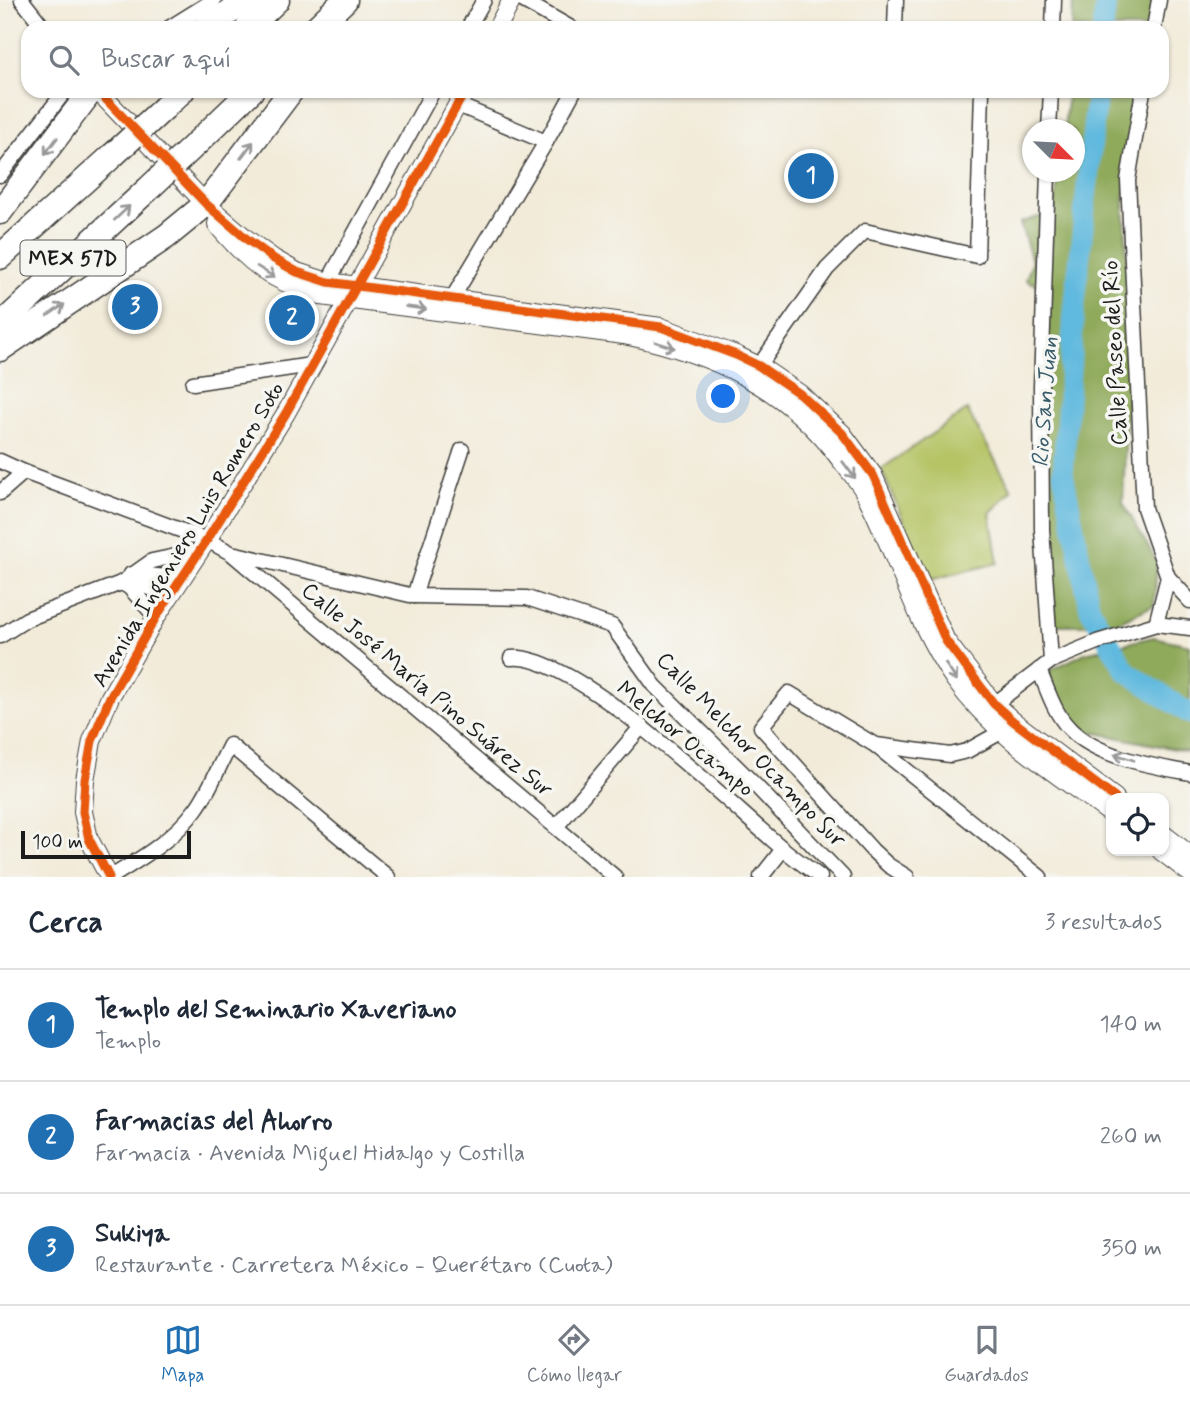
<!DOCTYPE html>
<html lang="es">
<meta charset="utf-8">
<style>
body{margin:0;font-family:Mynerve,sans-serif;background:#f6f6f7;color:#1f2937}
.controls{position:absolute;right:21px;bottom:21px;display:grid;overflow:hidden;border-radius:14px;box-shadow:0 2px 5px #0004}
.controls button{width:63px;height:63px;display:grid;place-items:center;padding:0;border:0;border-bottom:2px solid #e0e1e3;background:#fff;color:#1f2937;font:35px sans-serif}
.compass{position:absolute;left:1022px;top:119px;width:63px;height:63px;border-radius:50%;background:#fff;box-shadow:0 2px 5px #0004;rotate:114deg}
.scale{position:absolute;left:21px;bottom:18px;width:170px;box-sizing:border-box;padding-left:7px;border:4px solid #1c1c1c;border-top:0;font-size:19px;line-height:24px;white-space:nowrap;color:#1c1c1c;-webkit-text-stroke:5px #f6f6f2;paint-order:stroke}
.you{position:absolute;left:724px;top:397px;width:24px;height:24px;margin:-18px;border:5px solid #fff;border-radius:50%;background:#1a73e8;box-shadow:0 0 0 10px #1a73e833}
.badge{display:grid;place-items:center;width:46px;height:46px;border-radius:50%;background:#1f6fb2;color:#fff;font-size:23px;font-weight:700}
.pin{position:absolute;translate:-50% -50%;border:4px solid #fff;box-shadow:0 2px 7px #0006}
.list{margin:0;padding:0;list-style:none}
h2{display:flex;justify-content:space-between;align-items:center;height:91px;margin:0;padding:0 28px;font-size:30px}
h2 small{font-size:23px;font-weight:400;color:#747a83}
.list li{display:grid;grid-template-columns:46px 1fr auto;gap:21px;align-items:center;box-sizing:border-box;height:112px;padding:0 28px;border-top:2px solid #e0e1e3}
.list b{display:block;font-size:26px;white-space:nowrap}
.list p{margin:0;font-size:23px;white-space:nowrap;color:#747a83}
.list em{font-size:23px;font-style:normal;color:#747a83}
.icon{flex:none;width:38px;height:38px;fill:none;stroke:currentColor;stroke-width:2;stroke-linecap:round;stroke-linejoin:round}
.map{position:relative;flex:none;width:1190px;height:877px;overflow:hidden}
.search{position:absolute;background:#fff;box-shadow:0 2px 5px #0004;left:21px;right:21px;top:21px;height:77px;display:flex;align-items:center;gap:18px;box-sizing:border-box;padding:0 24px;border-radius:21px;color:#747a83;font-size:26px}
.sheet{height:427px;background:#fff}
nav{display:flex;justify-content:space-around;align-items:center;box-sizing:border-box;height:98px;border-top:2px solid #e0e1e3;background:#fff;font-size:19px;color:#747a83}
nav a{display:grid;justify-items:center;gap:4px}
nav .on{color:#1f6fb2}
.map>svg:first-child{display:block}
.green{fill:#b6c466;stroke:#697041;stroke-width:2}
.forest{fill:#90aa5b;stroke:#56633c;stroke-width:2}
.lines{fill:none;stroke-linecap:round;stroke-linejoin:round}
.river{stroke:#61b9de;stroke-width:21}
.minor-casing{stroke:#3c3b38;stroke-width:17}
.tertiary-casing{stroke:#3c3b38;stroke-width:20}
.motorway-casing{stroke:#3c3b38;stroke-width:27}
.minor{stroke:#fff;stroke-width:14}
.tertiary{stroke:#fff;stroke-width:18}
.motorway{stroke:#fff;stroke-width:24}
.motorway-bridge-casing{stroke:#3c3b38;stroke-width:27;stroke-linecap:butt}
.motorway-bridge{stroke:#fff;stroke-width:24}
.cycleway-casing{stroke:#f6f6f2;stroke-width:13}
.cycleway{stroke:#e8590c;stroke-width:9}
.oneway{stroke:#999}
.labels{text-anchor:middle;stroke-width:7;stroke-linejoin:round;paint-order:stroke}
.shield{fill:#f6f6f2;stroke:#5d5d5c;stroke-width:2}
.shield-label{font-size:21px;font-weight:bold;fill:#1c1c1c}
.street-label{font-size:23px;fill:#1c1c1c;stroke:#f6f6f2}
.water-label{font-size:24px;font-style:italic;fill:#385b6a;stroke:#f6f6f2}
</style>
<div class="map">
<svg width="1190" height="877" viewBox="0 0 1190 877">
<rect width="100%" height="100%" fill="#f6f6f2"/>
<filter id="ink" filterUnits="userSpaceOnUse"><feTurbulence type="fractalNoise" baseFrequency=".0143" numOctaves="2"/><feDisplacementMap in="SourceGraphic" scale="14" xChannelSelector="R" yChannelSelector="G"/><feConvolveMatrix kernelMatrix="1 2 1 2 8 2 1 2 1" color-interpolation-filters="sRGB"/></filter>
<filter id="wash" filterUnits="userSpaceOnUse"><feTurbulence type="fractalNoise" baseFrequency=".00686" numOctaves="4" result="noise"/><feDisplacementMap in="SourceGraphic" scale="28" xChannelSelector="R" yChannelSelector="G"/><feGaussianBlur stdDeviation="1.57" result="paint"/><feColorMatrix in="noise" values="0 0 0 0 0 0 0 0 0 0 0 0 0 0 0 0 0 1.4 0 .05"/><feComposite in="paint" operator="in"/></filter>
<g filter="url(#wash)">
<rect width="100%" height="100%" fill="#f2ebd9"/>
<polygon class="green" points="967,410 1012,490 990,513 998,563 929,580 881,469"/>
<g class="forest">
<polygon points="1073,0 1156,0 1152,28 1072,28"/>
<polygon points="1068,91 1142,91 1124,199 1130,326 1123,503 1157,562 1154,605 1112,625 1054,625 1033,391 1050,291 1026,280 1032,261 1020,223 1054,212 1059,172 1074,172 1074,130 1064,129"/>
<polygon points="1153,637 1190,645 1190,752 1081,730 1059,705 1047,672 1085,653"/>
</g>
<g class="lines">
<g class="river">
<polyline points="1103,28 1106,0"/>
<polyline points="1097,91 1074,312 1063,473 1090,609 1126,671 1190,714"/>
</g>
</g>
</g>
<g filter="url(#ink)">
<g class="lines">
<g class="minor-casing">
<g id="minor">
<polyline points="22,0 44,28"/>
<polyline points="522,0 571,28"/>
<polyline points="169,28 214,0"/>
<polyline points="468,28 484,0"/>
<polyline points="895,28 896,0"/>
<polyline points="1053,28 1054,0"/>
<polyline points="1154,28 1159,0"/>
<polyline points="1143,91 1128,180 1144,508 1168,577 1190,601"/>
<polyline points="458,105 546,142"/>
<polyline points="1049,130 1051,91"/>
<polyline points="1048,172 1041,387 1042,529 1051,661"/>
<polyline points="0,175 65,91"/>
<polyline points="324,289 433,91"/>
<polyline points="453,297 546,142 574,91"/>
<polyline points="759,366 827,269 865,231 977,256 982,91"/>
<polyline points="193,383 311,365"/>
<polyline points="0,461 24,472 207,540 231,553 615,877"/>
<polyline points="0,493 24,472"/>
<polyline points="236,554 414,596 527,598 612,626 655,686 757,787 843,877"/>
<polyline points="131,574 182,578"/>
<polyline points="121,583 129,587 156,617"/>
<polyline points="129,587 146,587 172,594"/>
<polyline points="414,596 462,450"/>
<polyline points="1156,624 1168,577"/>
<polyline points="0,636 27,619 121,583 152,561 200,551"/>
<path d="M 511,658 C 574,651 730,805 782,848 C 794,858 807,867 820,877"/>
<path d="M 1039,670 C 1047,688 1054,713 1069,728 C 1096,757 1152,766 1190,773"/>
<polyline points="988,709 1051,661 1097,642 1156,624 1190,628"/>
<polyline points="876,745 950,755 967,751 1001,732"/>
<polyline points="556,827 642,726"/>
<path d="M 111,877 C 142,858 174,839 196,809 C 210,790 219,766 230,745 L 388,877"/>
<polyline points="761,877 783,849"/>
<polyline points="907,877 888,865 872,850 761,727 789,693 875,745 1040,877"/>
</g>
</g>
<g class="tertiary-casing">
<g id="tertiary">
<polyline points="497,28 512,0"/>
<polyline points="98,91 206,204 248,240 274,259 297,272 328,282 661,327 736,355 759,366 800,394 842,433 873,475 946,641 994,704 1013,721 1115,798"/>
<path d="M 217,224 C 222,232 229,238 235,245 C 262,274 284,284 321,296 L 624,335 C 712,353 786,386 840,459 C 848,470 859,481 865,493 C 897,554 915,623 955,680 C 995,736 1056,773 1111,814"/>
<polyline points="1164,835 1190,855"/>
<polyline points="1161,851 1190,873"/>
<polyline points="109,877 89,839 83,812 85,780 92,741 110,697 156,617 207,540 286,413 465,91"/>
</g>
</g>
<g class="motorway-casing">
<g id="motorway">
<polyline points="204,28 249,0"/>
<polyline points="248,28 277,0"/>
<polyline points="316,28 345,0"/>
<polyline points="164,108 182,91"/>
<polyline points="198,142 251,91"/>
<polyline points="0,212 91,91"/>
<polyline points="0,257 112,156"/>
<polyline points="0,326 146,191"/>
<polyline points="0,349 167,236 206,204 291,91"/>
</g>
</g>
<use href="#minor" class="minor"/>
<use href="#tertiary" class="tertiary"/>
<use href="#motorway" class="motorway"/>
<g class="motorway-bridge-casing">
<g id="motorway-bridge">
<polyline points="112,156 164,108"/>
<polyline points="146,191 198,142"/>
</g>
</g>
<use href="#motorway-bridge" class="motorway-bridge"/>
<g class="cycleway-casing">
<g id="cycleway">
<polyline points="98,91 206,204 248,240 274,259 297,272 328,282 661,327 736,355 759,366 800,394 842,433 873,475 946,641 994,704 1013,721 1115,798"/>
<polyline points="109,877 89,839 83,812 85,780 92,741 110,697 156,617 207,540 286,413 465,91"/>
</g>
</g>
<use href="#cycleway" class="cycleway"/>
</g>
<defs><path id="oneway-shaft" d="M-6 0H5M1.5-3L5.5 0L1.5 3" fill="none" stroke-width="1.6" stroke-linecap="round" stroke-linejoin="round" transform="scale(1.75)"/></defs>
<g class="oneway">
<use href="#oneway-shaft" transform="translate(51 146) rotate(127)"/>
<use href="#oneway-shaft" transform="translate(247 150) rotate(-53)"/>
<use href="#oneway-shaft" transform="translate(122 213) rotate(-43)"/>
<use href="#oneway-shaft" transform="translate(266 272) rotate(32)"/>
<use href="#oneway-shaft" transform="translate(416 308) rotate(8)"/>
<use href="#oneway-shaft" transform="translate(56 310) rotate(-34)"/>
<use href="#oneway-shaft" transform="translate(665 345) rotate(18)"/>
<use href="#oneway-shaft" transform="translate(849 470) rotate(53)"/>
<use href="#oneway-shaft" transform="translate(951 672) rotate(56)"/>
<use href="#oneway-shaft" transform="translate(1124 757) rotate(-162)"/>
</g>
</g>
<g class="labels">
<rect class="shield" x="20.5" y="240.5" width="105" height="35" rx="5"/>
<g class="shield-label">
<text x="73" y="265">MEX 57D</text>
</g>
<g class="street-label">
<text transform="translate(1114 353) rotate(-93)" y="8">Calle Paseo del Río</text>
<text transform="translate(187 534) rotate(-59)" y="8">Avenida Ingeniero Luis Romero Soto</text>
<text transform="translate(428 689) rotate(40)" y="8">Calle José María Pino Suárez Sur</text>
<text transform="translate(686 738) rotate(39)" y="8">Melchor Ocampo</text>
<text transform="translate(752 749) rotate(46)" y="8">Calle Melchor Ocampo Sur</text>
</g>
<g class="water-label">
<text transform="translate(1044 402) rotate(-86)" y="8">Rio San Juan</text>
</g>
</g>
</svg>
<div class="controls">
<button><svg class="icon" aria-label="locate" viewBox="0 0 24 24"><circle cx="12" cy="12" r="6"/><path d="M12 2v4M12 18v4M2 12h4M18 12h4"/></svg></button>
</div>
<svg class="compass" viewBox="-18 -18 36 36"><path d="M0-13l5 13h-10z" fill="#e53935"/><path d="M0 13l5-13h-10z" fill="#747a83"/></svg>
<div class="scale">100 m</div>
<div class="you"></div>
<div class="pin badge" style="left:811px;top:176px">1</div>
<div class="pin badge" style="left:292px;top:318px">2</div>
<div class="pin badge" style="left:135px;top:307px">3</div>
<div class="search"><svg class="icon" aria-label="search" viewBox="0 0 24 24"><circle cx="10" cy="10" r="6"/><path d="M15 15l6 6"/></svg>Buscar aquí</div>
</div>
<section class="sheet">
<h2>Cerca<small>3 resultados</small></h2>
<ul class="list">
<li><span class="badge">1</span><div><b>Templo del Seminario Xaveriano</b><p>Templo</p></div><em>140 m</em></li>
<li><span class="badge">2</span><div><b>Farmacias del Ahorro</b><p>Farmacia · Avenida Miguel Hidalgo y Costilla</p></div><em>260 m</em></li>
<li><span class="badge">3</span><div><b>Sukiya</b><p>Restaurante · Carretera México - Querétaro (Cuota)</p></div><em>350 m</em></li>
</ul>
</section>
<nav>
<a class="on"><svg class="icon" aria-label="map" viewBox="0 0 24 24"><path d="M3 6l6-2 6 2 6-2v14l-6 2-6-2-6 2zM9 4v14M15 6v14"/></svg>Mapa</a>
<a><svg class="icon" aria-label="directions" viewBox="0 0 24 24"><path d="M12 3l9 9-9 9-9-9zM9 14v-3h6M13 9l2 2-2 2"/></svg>Cómo llegar</a>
<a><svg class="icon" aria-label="saved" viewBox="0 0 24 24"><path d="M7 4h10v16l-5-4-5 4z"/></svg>Guardados</a>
</nav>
